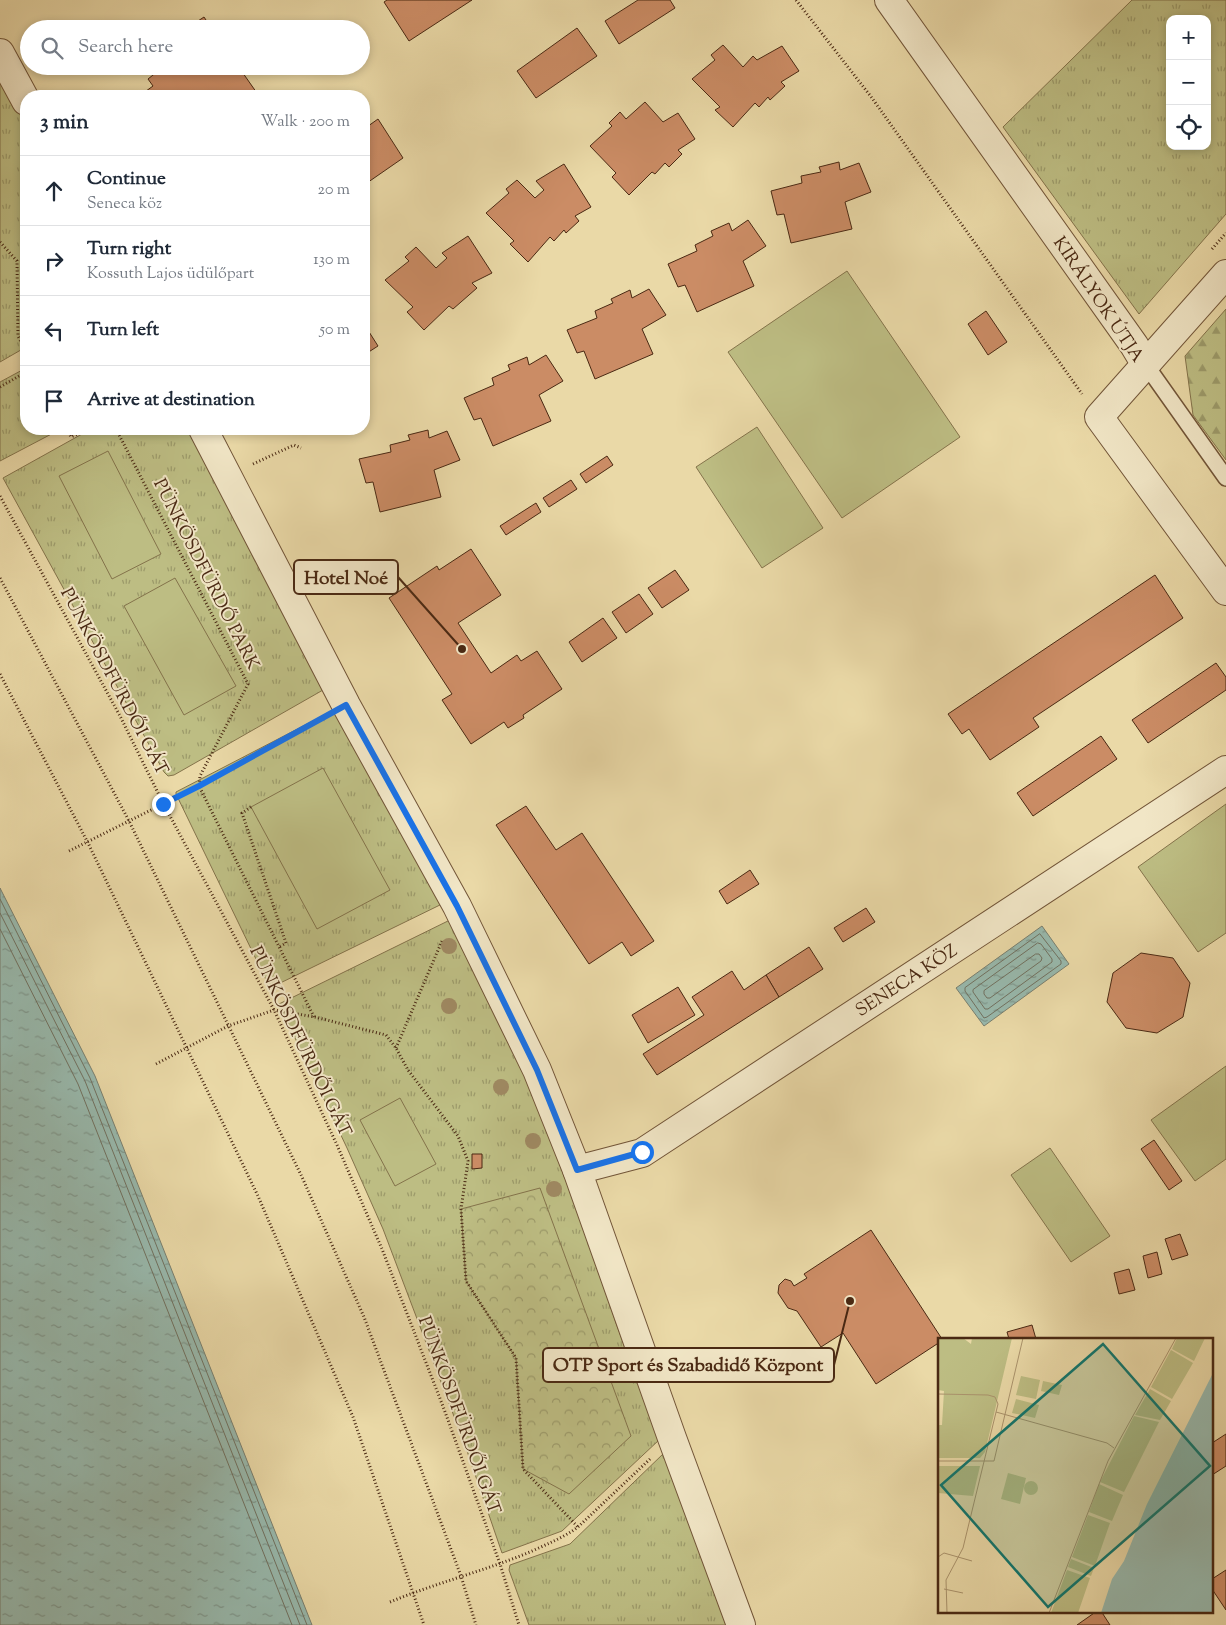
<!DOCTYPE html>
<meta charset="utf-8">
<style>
body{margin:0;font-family:"Sorts Mill Goudy",serif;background:#f6f6f7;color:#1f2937}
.controls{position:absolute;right:15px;top:15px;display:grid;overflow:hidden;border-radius:10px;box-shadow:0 2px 8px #0003}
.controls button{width:45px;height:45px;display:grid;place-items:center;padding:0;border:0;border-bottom:1px solid #e0e1e3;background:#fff;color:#1f2937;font:25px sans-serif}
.stop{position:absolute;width:15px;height:15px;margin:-11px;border:4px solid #1a73e8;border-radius:50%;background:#fff}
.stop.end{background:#1a73e8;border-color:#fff;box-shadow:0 1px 5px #0008}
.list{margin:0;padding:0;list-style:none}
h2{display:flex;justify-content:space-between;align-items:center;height:65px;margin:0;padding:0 20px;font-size:21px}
h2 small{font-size:16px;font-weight:400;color:#747a83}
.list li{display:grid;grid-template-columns:32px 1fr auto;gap:15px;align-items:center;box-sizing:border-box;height:70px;padding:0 20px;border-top:1px solid #e0e1e3}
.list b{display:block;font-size:19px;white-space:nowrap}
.list p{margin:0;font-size:16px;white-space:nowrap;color:#747a83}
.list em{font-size:16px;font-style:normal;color:#747a83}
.icon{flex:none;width:28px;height:28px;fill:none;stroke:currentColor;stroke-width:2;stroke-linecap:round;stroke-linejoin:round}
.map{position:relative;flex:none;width:1226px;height:1625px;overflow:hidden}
.search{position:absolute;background:#fff;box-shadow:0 2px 8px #0003;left:20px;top:20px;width:350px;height:55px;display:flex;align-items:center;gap:12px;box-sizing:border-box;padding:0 18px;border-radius:28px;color:#747a83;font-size:19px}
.panel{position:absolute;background:#fff;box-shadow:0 2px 8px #0003;left:20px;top:90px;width:350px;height:345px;border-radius:20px}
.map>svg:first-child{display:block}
.grass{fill:url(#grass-tufts);stroke:#84734b;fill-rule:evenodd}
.forest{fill:url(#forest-firs);stroke:#84734b}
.park{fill:url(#park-crowns);stroke:#84734b}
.garden{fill:#bdbd83;stroke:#84734b}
.water{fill:url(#water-ripples);stroke:#797f6f}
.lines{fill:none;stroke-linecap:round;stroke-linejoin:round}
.shore{stroke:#717160;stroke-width:1}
.building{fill:#cb8c65;stroke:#4a2913}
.lane-casing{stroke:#725538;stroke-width:18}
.street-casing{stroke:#725538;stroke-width:30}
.path{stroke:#4a2913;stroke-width:3;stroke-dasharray:1 2.5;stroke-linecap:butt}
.lane{stroke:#f1e6c6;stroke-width:15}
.street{stroke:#f1e6c6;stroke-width:28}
.tree{fill:#9f8962}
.route{stroke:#1a73e8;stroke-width:6}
.labels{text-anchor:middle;stroke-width:4;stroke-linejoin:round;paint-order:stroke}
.street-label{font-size:18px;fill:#4a2913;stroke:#f1e6c6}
.inset-road{fill:none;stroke:#aa936c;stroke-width:1}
.view{fill:#0f766e;fill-opacity:0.15;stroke:#0f766e;stroke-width:2.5}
.inset-edge{fill:none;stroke:#4a2913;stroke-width:2.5}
.leader{fill:none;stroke:#4a2913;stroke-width:2}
.callout-dot{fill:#4a2913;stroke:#f1e6c6;stroke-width:2}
.callout{fill:#f1e6c6;stroke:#4a2913;stroke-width:2}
.callout-label{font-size:19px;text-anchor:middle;font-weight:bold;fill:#4a2913}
</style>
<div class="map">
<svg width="1226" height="1625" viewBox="0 0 1226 1625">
<defs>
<pattern id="grass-tufts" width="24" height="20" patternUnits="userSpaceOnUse" patternTransform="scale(1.25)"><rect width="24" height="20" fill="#bdbd83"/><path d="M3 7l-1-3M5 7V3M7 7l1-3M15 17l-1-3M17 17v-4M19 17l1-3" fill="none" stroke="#9c9a6a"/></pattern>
<pattern id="forest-firs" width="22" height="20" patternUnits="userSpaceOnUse" patternTransform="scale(1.25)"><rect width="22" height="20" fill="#bdbd83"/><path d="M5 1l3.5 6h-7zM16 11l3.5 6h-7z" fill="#9c9a6a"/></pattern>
<pattern id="park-crowns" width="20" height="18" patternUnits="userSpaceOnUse" patternTransform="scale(1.25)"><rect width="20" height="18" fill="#bdbd83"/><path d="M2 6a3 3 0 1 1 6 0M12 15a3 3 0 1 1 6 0" fill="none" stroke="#9c9a6a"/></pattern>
<pattern id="water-ripples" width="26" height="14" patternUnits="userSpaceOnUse" patternTransform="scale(1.25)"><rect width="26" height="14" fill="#98b9ad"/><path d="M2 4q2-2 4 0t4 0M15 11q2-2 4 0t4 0" fill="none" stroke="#7e968c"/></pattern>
</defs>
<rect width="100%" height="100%" fill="#ead9a7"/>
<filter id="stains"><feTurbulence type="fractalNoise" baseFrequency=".004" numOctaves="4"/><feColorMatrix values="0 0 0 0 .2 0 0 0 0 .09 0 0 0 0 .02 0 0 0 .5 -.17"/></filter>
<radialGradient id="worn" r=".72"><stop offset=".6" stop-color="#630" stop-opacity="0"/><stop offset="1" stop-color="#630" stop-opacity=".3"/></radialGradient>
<g class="grass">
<path d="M 1132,0 L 1226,0 L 1226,214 L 1139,314 L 1003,127 ZM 1170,19 L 1207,19 L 1207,146 L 1170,146 Z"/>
<polygon points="0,76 26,125 26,347 0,362"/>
<polygon points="26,368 26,429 61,429 0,461 0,382"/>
<polygon points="91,429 188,429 247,539 323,690 174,775 168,776 164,772 3,478"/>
<polygon points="334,710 444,903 270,988 176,794 176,792"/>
<polygon points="454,918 521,1062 563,1166 616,1323 659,1440 562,1531 502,1553 466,1448 383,1229 347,1148 279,1004"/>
<polygon points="664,1453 726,1625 529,1625 509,1570 510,1565 570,1544"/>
</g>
<polygon class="forest" points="1226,309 1226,460 1193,415 1185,356"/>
<polygon class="park" points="540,1188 631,1436 569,1494 523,1469 516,1358 466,1281 461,1209"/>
<g class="garden">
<polygon points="847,271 960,437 842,518 728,352"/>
<polygon points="757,427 823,528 762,568 696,467"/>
<polygon points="108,451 161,554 112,579 59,476"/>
<polygon points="175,578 236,686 184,715 124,606"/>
<polygon points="323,768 390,890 317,929 251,807"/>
<polygon points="1226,804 1226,933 1198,952 1138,867"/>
<polygon points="1226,1066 1226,1159 1195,1181 1151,1120"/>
<polygon points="400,1098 436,1164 395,1186 360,1120"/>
<polygon points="1050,1148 1110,1236 1071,1262 1011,1175"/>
</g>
<g class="water">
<polygon points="0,888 95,1076 312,1625 0,1625"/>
<polygon points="1042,926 1069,964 984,1026 956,988"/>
</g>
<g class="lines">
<g class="shore">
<polyline points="0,899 90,1078 307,1625"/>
<polyline points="0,913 85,1081 300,1625"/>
<polyline points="0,929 78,1084 292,1625"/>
<polygon points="1040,934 1061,961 1061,964 987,1017 984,1018 965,991 965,988"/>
<polygon points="1038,943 1041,944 1052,959 1052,962 988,1009 985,1009 973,992 973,990"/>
<polygon points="1036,954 1039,954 1042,958 1041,961 990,998 987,998 984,994 984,991"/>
</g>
</g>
<g class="building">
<polygon points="387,0 472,0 409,41 384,2"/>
<polygon points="638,0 670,0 675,8 619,44 605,21"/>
<polygon points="204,17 212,29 186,29"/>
<polygon points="577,28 597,56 536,98 517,71"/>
<polygon points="723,45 743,67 753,56 757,60 782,46 799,71 781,82 785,86 770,100 768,97 759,107 755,103 733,127 715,110 720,107 692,79 715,60 711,55"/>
<polygon points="155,66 238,66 259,96 144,96 142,94 153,86 148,79 158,71"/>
<polygon points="645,102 663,122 678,113 695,139 678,150 682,154 669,167 665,163 655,174 652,172 629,195 612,177 616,173 590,146 612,126 609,123 620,112 626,119"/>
<polygon points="378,119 403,158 364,185 364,129"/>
<polygon points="839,162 840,170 859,163 871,192 845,202 852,229 791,243 784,214 777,215 771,191 802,183 801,176 821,172 819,167"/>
<polygon points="564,164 591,207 575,216 579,221 566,233 564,230 554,241 550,237 528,262 510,244 514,241 486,213 509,193 506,189 517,180 535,198 544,190 536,181"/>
<polygon points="748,220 766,246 743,261 754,286 697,312 685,285 678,287 668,264 697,251 695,245 713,236 711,231 729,223 732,231"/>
<polygon points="468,236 492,273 472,283 477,288 453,309 449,306 424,330 407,312 413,307 385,280 409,261 405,257 416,247 436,268 447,258 442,253"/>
<polygon points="649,289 666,315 642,329 653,354 595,379 584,351 577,353 567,330 597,318 595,311 613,303 611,299 630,290 632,298"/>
<polygon points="986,311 1007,342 988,355 968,324"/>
<polygon points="364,324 378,346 364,355"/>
<polygon points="546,355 563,381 539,395 551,421 493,446 481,418 474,420 464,398 494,385 492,378 510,370 508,365 527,357 529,365"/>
<polygon points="428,430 429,438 447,431 460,460 434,470 441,497 380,512 373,482 366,483 359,459 391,452 390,445 410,440 408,435"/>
<polygon points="607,456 613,465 586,483 580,474"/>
<polygon points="571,480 577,489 549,507 543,498"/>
<polygon points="536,503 541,512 506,535 500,526"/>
<polygon points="471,549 501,595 458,623 491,673 517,655 521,661 537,651 562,689 523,715 524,718 508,728 504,722 471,744 442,700 452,694 389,598 437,566 439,570"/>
<polygon points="675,570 689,590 662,608 648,588"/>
<polygon points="1155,575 1183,618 1033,718 1039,727 990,760 969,729 962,734 948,714"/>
<polygon points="639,594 653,614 626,633 612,612"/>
<polygon points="603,618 617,638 582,662 569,642"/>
<polygon points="1216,663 1226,677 1226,690 1148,743 1132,720"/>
<polygon points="1101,736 1117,759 1033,816 1017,793"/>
<polygon points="526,806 556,850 582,833 654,941 631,956 622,942 589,964 496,825"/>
<polygon points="750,870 759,884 727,904 719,891"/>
<polygon points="866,908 875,922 843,942 834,928"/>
<polygon points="809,947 823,969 779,997 766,975"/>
<polygon points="1141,953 1173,958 1190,983 1183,1017 1157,1033 1126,1028 1107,1002 1113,973"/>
<polygon points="732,971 744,990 766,975 779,997 657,1075 643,1054 704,1015 692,997"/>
<polygon points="678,987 695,1015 648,1043 632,1015"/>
<polygon points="1154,1140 1182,1181 1169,1190 1141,1149"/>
<polygon points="472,1154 482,1154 482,1168 472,1169"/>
<polygon points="871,1230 942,1339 940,1339 940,1342 876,1384 843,1333 821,1347 797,1311 788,1308 778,1293 779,1285 785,1279 791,1281 794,1286 807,1278 804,1274"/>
<polygon points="1180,1234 1188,1255 1172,1260 1165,1239"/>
<polygon points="1157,1252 1162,1274 1148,1278 1143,1256"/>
<polygon points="1129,1269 1135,1290 1119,1294 1114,1273"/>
<polygon points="1032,1325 1036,1339 1009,1339 1007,1332"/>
<polygon points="1226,1434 1226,1466 1212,1475 1212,1443"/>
<polygon points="1226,1570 1226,1610 1212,1589 1212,1579"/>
<polygon points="1097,1611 1101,1611 1110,1625 1077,1625"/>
</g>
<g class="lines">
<g class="lane-casing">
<polyline id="lane" points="1146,365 1226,478"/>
</g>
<g class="street-casing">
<g id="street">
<polyline points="889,0 1134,345 1146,365"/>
<polyline points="0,53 26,101"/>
<polyline points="1226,274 1099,417 1226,591"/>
<polyline points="203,429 346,705 457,906 537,1070 577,1170 672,1438 741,1625"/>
<polyline points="577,1170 642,1153 1226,770"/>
</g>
</g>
<g class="path">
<polyline points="796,0 872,98 1082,394"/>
<polyline points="0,242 17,261 18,336 26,352"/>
<polyline points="1212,249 1226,233"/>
<polyline points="0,387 26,372"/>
<polyline points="67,429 71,437 89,429"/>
<polyline points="116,429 248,684 200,776 199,786 314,1017"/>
<polyline points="253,464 294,445 301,448"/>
<polyline points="0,496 120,716 163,803 274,1010 337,1145 382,1249 444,1409 500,1564 519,1625"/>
<polyline points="0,578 129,821 302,1177 364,1317 461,1576 476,1625"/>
<polyline points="0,674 88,843 258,1196 353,1417 424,1625"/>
<polyline points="251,807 242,813 286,943 279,947"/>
<polyline points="69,851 199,786 323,718"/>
<polyline points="396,1048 442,941"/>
<polyline points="156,1064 228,1026 274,1010 315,1017 386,1035 396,1048 408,1070 458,1136 468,1161 461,1209 466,1281 516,1358 523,1469 578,1527"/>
<path d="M 390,1602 C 436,1583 484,1571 530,1552 C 547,1544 563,1538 578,1527 L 650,1459"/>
</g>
<use href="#lane" class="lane"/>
<use href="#street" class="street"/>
</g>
<g class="tree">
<circle cx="449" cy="946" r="8"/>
<circle cx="449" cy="1006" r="8"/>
<circle cx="501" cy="1087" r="8"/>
<circle cx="533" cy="1141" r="8"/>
<circle cx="554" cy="1189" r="8"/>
</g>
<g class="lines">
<polyline class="route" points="163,804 199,786 346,705 457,906 537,1070 577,1170 642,1152"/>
</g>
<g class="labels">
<g class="street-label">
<text transform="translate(1099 299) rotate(56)" y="6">KIRÁLYOK ÚTJA</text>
<text transform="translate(207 574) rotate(63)" y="6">PÜNKÖSDFÜRDŐ PARK</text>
<text transform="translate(115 681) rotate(62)" y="6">PÜNKÖSDFÜRDŐI GÁT</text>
<text transform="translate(906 980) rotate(-33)" y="6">SENECA KÖZ</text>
<text transform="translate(301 1041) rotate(64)" y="6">PÜNKÖSDFÜRDŐI GÁT</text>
<text transform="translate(460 1415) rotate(70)" y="6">PÜNKÖSDFÜRDŐI GÁT</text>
</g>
</g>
<g transform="translate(938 1338)">
<rect width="275" height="275" fill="#ead9a7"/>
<path d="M 239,0 L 267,0 L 256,23 L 234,11 ZM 233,12 L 255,25 L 234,61 L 213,49 ZM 212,51 L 233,63 L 222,82 L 197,77 ZM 196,78 L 221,84 L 186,154 L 162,144 ZM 0,128 L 42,128 L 35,158 L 0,155 ZM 161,146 L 185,157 L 174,183 L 151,174 ZM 150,177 L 172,185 L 157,228 L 134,219 ZM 133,221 L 156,230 L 153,238 L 130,229 ZM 129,232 L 152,240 L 140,275 L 113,275 Z" fill="#bdbd83"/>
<path d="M 0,0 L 25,0 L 33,6 L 34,0 L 74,0 L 47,114 L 42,120 L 0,120 L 0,87 L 4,87 L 6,53 L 0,52 Z" fill="#bdbd83"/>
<path d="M 198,82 L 209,83 L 211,89 L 200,100 L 197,112 L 190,118 L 181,112 Z" fill="#bdbd83"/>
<path d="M 83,38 L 102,42 L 98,61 L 78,57 ZM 105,43 L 124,47 L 121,57 L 103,53 ZM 78,61 L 101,67 L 97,80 L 74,75 ZM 70,135 L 88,140 L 82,166 L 63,161 ZM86 150a7 7 0 1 1 14 0a7 7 0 1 1-14 0ZM 165,153 L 175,157 L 168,174 L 158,170 ZM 158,186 L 165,189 L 159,204 L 152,202 Z" fill="#bdbd83"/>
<path d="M 275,35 L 275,275 L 163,275 L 174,241 L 186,223 L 209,166 Z" fill="#98b9ad"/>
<path class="inset-road" d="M 0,56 L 50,57 L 57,59 L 60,66 L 25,210 L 8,242 L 9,275M 58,74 L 169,105 L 176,110M 0,123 L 56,123 L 85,0M 0,219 L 6,215 L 34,223M 6,251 L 25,255M 111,275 L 170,123 L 238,0"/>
<path class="view" d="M 165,6 L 272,128 L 110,269 L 3,147 Z"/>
<rect width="275" height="275" class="inset-edge"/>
</g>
<path class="leader" d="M462 649L398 577M850 1301L834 1365"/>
<g class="callout-dot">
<circle cx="462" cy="649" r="5"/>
<circle cx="850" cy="1301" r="5"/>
</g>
<g class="callout">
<rect x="294" y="560" width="104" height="34" rx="5"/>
<rect x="543" y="1348" width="291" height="34" rx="5"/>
</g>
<g class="callout-label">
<text x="346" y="584">Hotel Noé</text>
<text x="688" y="1371">OTP Sport és Szabadidő Központ</text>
</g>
<rect width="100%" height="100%" filter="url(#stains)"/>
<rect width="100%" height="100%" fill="url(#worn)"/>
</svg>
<div class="controls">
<button>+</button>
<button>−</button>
<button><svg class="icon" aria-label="locate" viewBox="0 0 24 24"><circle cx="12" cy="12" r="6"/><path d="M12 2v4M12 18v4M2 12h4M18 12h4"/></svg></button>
</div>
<div class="stop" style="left:642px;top:1152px"></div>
<div class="stop end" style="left:163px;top:804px"></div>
<div class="search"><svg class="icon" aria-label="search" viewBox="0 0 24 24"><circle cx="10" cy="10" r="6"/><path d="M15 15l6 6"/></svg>Search here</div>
<section class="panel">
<h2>3 min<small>Walk · 200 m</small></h2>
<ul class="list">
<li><svg class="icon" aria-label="ahead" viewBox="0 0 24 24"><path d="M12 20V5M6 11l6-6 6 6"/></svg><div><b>Continue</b><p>Seneca köz</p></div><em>20 m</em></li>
<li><svg class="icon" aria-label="right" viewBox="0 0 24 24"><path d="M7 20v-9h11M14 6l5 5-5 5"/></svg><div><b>Turn right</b><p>Kossuth Lajos üdülőpart</p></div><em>130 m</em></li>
<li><svg class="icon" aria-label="left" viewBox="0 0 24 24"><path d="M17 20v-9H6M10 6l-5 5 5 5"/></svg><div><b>Turn left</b></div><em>50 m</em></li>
<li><svg class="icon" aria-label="arrive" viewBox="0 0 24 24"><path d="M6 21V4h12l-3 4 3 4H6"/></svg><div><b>Arrive at destination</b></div></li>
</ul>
</section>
</div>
